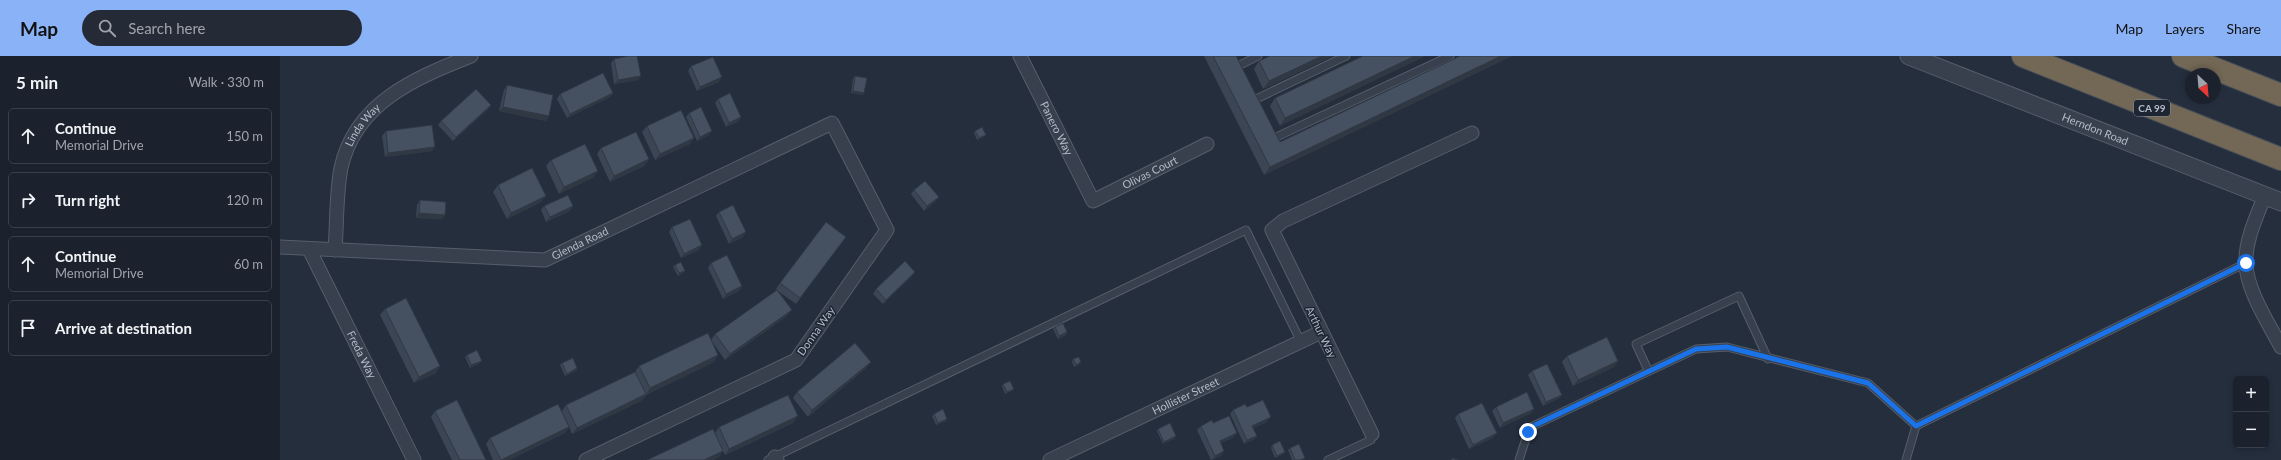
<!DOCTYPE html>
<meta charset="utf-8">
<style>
body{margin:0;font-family:Lato,sans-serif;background:#242a36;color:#f1f3f6}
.controls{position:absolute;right:12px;bottom:12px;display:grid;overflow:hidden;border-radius:6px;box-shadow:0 2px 6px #0003}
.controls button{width:36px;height:36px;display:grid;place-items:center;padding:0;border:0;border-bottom:1px solid #393f4a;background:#1b222e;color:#f1f3f6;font:20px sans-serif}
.compass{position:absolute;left:1905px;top:12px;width:36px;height:36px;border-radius:50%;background:#1b222e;box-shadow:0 2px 6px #0003;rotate:154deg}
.stop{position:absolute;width:12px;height:12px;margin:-9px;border:3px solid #1a73e8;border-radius:50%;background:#fff}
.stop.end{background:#1a73e8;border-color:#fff;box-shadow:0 1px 4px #0008}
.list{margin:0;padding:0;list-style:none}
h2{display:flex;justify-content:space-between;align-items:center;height:52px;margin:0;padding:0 16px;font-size:17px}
h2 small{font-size:13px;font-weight:400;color:#a0a4aa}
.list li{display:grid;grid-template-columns:26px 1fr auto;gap:12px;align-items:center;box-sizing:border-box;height:56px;margin:0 8px 8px;padding:0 8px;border:1px solid #393f4a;border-radius:6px}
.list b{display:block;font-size:15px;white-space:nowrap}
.list p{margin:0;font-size:13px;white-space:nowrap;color:#a0a4aa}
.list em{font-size:13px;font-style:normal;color:#a0a4aa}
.icon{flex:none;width:22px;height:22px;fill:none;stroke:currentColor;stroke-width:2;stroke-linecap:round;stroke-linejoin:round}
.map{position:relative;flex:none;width:2001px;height:404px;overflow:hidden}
header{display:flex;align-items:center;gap:24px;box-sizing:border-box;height:56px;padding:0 20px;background:#8ab2f7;color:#111}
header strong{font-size:19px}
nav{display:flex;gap:22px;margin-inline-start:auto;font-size:14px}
.search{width:280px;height:36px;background:#242a36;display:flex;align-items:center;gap:10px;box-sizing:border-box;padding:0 14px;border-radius:22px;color:#a0a4aa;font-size:15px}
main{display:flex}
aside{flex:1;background:#1b222e}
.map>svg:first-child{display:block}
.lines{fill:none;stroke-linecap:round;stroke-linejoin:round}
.service-casing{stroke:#565e6b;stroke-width:9}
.minor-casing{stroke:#565e6b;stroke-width:15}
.tertiary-casing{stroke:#565e6b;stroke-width:19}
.motorway-casing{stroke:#434b58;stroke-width:24}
.service{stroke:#38404d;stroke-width:7}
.minor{stroke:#38404d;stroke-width:13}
.tertiary{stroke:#38404d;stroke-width:17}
.motorway{stroke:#736855;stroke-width:22}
.wall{fill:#3b4553}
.shaded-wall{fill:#303844}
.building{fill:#455061;stroke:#303844}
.route{stroke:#1a73e8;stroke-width:5}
.labels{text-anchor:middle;stroke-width:3;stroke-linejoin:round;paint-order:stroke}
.shield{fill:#1d2532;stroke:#878e9b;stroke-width:1}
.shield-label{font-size:10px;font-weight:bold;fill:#b4bbc8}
.street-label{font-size:11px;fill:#b4bbc8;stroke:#1d2532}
</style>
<header>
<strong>Map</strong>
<div class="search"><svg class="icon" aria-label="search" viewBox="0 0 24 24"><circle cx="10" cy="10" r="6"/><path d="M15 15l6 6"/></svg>Search here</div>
<nav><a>Map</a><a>Layers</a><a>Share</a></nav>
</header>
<main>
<aside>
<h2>5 min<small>Walk · 330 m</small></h2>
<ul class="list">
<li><svg class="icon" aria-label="ahead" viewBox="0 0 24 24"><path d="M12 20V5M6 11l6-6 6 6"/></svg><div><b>Continue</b><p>Memorial Drive</p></div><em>150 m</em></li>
<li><svg class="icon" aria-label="right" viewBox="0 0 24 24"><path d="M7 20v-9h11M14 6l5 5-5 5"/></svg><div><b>Turn right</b></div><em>120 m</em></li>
<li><svg class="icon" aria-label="ahead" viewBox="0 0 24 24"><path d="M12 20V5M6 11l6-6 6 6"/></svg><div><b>Continue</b><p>Memorial Drive</p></div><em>60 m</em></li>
<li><svg class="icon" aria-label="arrive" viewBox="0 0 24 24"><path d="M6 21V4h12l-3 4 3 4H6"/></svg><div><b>Arrive at destination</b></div></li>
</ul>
</aside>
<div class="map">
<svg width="2001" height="404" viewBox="0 0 2001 404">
<rect width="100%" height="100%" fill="#242e3d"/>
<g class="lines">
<g class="service-casing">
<g id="service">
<polyline points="958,10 978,0"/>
<polyline points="974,44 1066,0"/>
<polyline points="991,79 992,83 1170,0"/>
<polyline points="1368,314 1356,288 1459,240 1488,303"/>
<polyline points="488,404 966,174 1021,286"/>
<polyline points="1048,404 1091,384 1092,378"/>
<polyline points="1239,404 1248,376 1253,370 1416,293 1447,291 1588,327 1636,370"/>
<polyline points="1626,404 1636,370 1966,207"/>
</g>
</g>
<g class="minor-casing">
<g id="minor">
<path id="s1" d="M 740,0 L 813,145 L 927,88"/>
<path d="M 1985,139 C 1977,160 1965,184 1966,207 C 1966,233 1989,268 2001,291"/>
<path id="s2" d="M 0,191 L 265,204 L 552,67 L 607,174 L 516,304 L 306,404"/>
<path id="s3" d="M 29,193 L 134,404"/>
<path id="s4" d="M 55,194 C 57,168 56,138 61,112 C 75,47 135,22 191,0"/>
<polyline points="1092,378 992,174 1003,165 1192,77"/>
<polyline points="495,401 497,404"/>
<path id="s5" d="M 770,404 L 1041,276"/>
</g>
</g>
<g class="tertiary-casing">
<g id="tertiary">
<path id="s6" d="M 1629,0 L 2001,146"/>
</g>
</g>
<g class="motorway-casing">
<g id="motorway">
<polyline points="1743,0 2001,103"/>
<polyline points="1903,0 2001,39"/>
</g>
</g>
<use href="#service" class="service"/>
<use href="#minor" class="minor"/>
<use href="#tertiary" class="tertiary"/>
<use href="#motorway" class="motorway"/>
</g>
<g class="wall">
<polygon points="924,0 956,0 1000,86 1180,0 1232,0 984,119"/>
<polygon points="990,0 1053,0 983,33 974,13 979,5"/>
<polygon points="1083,0 1000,70 990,50 995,42"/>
<polygon points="334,3 358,24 334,28 331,7"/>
<polygon points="411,10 439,26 417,35 408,15"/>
<polygon points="575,20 584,37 583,39 571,37 573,22"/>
<polygon points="227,29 269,60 266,65 219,55 224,34"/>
<polygon points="333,37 330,41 287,62 277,43 280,38"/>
<polygon points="438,43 461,61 458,66 446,71 435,47"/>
<polygon points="211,49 207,54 173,85 158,69 161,65"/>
<polygon points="409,57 429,79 417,85 406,61"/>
<polygon points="367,70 414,82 410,88 375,104 362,76"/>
<polygon points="106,75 152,95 105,101 102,80"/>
<polygon points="695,75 706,79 704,81 697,84 694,77"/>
<polygon points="321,92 369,103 364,110 330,126 317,98"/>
<polygon points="271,104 314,121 279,138 266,110"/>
<polygon points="218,129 261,146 227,163 213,136"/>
<polygon points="634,134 659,141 656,145 644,155 631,138"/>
<polygon points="140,144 165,159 162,163 136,162 137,149"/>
<polygon points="264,150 293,150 290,155 266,166 261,154"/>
<polygon points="439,156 463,181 449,188 436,160"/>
<polygon points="392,171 419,194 401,202 389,176"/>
<polygon points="561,187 516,248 498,235 507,260 445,304 431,284 438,299 434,306 366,339 361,345 292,378 289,371 285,377 229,404 213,404 206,388 210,382 282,355 286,349 355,316 359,310 431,284 435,278 497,234 496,233 500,227"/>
<polygon points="431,207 462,230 459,235 443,243 428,212"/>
<polygon points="395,209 405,215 403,217 398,220 393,211"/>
<polygon points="632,220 603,248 593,238 596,233"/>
<polygon points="105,253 156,317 134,327 100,259"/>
<polygon points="775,271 787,276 786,279 778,283 773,273"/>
<polygon points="187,299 200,307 190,312 185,301"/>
<polygon points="1287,300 1338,305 1334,311 1293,330 1282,306"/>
<polygon points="793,303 800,308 794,311 792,306"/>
<polygon points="591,306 586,312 528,361 513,342 517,336"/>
<polygon points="282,307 297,312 296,315 285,320 280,309"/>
<polygon points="1252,315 1282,339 1278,343 1263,350 1248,319"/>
<polygon points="723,328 734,333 732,335 725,338 722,330"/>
<polygon points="1216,351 1254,353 1251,357 1220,372 1212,355"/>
<polygon points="953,354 987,366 973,372 977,380 973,384 964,388 950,358"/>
<polygon points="155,355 206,404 172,404 151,361"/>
<polygon points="654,358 666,365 656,369 652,360"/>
<polygon points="1178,358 1213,382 1189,393 1175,362"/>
<polygon points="513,367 445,399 443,395 439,401 433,404 367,404 435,377 439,371"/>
<polygon points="933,367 954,381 941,387 944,395 941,400 931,404 917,374 921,370"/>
<polygon points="878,373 896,380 894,383 883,388 877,375"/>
<polygon points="992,389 1003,398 995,402 991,392"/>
<polygon points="1010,392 1025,402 1023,404 1012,404 1008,394"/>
</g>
<g class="shaded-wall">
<polygon points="1042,0 1053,0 983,33 989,25"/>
<polygon points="1135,0 1146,0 1000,70 1005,62"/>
<polygon points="1221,0 1232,0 984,119 990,111"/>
<polygon points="361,20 358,24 334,28 338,24"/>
<polygon points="442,21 439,26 417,35 420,31"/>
<polygon points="573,35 584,37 583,39 571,37"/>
<polygon points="333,37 330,41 287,62 290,58"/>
<polygon points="211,49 207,54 173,85 176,81"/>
<polygon points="223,51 269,60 266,65 219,55"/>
<polygon points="461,61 458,66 446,71 449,67"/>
<polygon points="432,75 429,79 417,85 420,81"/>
<polygon points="706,79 704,81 697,84 699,82"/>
<polygon points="414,82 410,88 375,104 380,98"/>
<polygon points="155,91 152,95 105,101 108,97"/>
<polygon points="369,103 364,110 330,126 334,120"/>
<polygon points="318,115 314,121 279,138 284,131"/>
<polygon points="266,140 261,146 227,163 231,157"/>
<polygon points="659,141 656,145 644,155 647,150"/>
<polygon points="293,150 290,155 266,166 270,161"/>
<polygon points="139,157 165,159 162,163 136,162"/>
<polygon points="466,176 463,181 449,188 452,183"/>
<polygon points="422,189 419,194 401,202 404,198"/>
<polygon points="405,215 403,217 398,220 399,217"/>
<polygon points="635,216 632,220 603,248 606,244"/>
<polygon points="462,230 459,235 443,243 446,238"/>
<polygon points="512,254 507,260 445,304 450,298"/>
<polygon points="787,276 786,279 778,283 779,280"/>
<polygon points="438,299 434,306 366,339 370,332"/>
<polygon points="202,305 200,307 190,312 191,309"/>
<polygon points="1338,305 1334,311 1293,330 1298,324"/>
<polygon points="591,306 586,312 528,361 532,354"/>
<polygon points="801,306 800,308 794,311 796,309"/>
<polygon points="160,310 156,317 134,327 139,321"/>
<polygon points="297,312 296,315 285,320 287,318"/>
<polygon points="734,333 732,335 725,338 727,336"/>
<polygon points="366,338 361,345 292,378 297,372"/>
<polygon points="1282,339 1278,343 1263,350 1266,346"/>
<polygon points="1254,353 1251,357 1220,372 1223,367"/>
<polygon points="518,360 513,367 445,399 449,393"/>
<polygon points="991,361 987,366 969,374 972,370"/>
<polygon points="667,363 666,365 656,369 658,367"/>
<polygon points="289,371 285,377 229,404 221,404"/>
<polygon points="957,377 954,381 936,389 940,385"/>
<polygon points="1217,377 1213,382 1189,393 1193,389"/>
<polygon points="896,380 894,383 883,388 884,386"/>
<polygon points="977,380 973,384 964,388 967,384"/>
<polygon points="443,395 439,401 433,404 424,404"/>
<polygon points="944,395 941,400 932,404 935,400"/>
<polygon points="1005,396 1003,398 995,402 997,400"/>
</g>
<g class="building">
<polygon points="348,0 357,0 361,20 338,24 334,3"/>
<polygon points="933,0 956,0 1000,86 1180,0 1221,0 990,111"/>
<polygon points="990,0 1042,0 989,25 979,5"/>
<polygon points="1083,0 1135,0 1005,62 995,42"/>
<polygon points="433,1 442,21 420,31 411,10"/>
<polygon points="323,17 333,37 290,58 280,38"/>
<polygon points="575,20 587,22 584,37 573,35"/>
<polygon points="227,29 273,39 269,60 223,51"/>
<polygon points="196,33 211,49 176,81 161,65"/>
<polygon points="450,37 461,61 449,67 438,43"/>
<polygon points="421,51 432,75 420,81 409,57"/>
<polygon points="401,54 414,82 380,98 367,70"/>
<polygon points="152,69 155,91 108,97 106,75"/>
<polygon points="702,71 706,79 699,82 695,75"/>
<polygon points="356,76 369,103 334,120 321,92"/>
<polygon points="305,88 318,115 284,131 271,104"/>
<polygon points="252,112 266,140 231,157 218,129"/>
<polygon points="645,125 659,141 647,150 634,134"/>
<polygon points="288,139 293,150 270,161 264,150"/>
<polygon points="140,144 166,146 165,159 139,157"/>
<polygon points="453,149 466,176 452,183 439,156"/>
<polygon points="410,163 422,189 404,198 392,171"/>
<polygon points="546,166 566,181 520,242 500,227"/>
<polygon points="447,199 462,230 446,238 431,207"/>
<polygon points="625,205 635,216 606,244 596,233"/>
<polygon points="401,206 405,215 399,217 395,209"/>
<polygon points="497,234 512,254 450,298 435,278"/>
<polygon points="126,242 160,310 139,321 105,253"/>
<polygon points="783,267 787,276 779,280 775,271"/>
<polygon points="428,277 438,299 370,332 359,310"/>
<polygon points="1327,281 1338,305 1298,324 1287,300"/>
<polygon points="575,287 591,306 532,354 517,336"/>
<polygon points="197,294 202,305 191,309 187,299"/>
<polygon points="799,301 801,306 796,309 793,303"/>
<polygon points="293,302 297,312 287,318 282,307"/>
<polygon points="1267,308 1282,339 1266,346 1252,315"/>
<polygon points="355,316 366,338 297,372 286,349"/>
<polygon points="730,325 734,333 727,336 723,328"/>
<polygon points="1247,336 1254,353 1223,367 1216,351"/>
<polygon points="508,339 518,360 449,393 439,371"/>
<polygon points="177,344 206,404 180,404 155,355"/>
<polygon points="983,344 991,361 972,370 977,380 967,384 953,354 965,348 967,351"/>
<polygon points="1202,347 1217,377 1193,389 1178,358"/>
<polygon points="278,348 289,371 221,404 210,382"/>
<polygon points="663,353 667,363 658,367 654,358"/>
<polygon points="949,360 957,377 940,385 944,395 935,400 921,370 932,364 933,367"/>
<polygon points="890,367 896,380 884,386 878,373"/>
<polygon points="433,373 443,395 424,404 367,404"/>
<polygon points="1000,385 1005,396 997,400 992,389"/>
<polygon points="1019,388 1025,402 1020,404 1015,404 1010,392"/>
<polygon points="1172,402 1178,404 1171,404"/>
</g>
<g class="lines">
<polyline class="route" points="1248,376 1253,370 1416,293 1447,291 1588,327 1636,370 1966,207"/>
</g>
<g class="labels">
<rect class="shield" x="1854" y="44" width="36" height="16" rx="3"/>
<g class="shield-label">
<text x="1872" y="56">CA 99</text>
</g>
<g class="street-label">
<text dy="4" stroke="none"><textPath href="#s4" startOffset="131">Linda Way</textPath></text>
<text dy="4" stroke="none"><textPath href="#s1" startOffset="81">Panero Way</textPath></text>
<text dy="4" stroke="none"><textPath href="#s6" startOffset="200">Herndon Road</textPath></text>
<text dy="4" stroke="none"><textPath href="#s1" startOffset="226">Olivas Court</textPath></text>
<text dy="4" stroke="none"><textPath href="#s2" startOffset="304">Glenda Road</textPath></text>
<text transform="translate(536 275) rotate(-55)" y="4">Donna Way</text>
<text transform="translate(1041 276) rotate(64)" y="4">Arthur Way</text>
<text dy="4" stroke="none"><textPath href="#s3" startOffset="118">Freda Way</textPath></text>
<text dy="4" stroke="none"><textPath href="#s5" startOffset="150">Hollister Street</textPath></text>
</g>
</g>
</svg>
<div class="controls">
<button>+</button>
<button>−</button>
</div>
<svg class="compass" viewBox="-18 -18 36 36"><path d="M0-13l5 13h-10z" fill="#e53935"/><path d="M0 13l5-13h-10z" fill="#a0a4aa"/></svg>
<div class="stop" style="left:1966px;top:207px"></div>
<div class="stop end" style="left:1248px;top:376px"></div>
</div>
</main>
